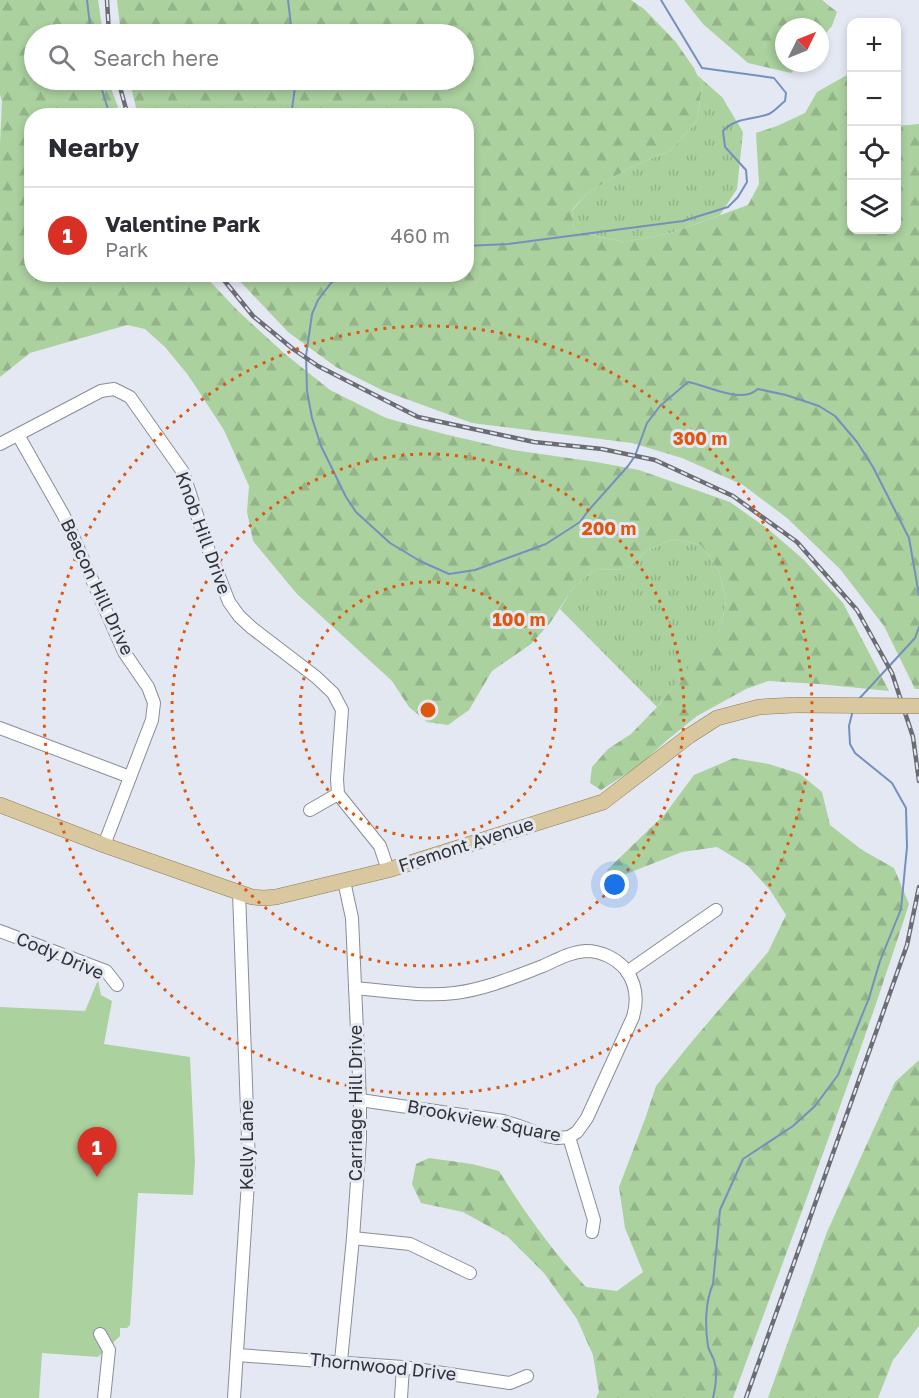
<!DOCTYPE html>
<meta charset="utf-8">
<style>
body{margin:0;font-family:"Golos Text",sans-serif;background:#f2f2f3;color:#2b2b33}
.controls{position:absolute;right:18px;top:18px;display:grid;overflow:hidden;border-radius:12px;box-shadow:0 3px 9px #0003}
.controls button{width:54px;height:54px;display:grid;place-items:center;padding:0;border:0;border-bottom:2px solid #e1e1e2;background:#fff;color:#2b2b33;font:30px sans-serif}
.compass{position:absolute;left:775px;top:18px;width:54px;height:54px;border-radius:50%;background:#fff;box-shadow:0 3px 9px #0003;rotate:47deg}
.you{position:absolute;left:615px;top:885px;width:21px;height:21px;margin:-15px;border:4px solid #fff;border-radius:50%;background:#1a73e8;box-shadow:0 0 0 9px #1a73e833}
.badge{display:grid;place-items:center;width:39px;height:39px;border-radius:50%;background:#d93025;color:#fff;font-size:20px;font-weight:700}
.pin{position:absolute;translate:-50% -50px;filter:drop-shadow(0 2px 3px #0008)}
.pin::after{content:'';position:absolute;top:32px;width:21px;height:18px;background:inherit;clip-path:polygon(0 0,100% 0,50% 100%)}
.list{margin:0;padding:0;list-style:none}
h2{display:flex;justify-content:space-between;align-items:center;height:78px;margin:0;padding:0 24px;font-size:26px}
h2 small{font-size:20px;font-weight:400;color:#7c7c81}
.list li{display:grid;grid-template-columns:39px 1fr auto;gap:18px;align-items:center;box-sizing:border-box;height:96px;padding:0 24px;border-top:2px solid #e1e1e2}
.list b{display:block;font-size:22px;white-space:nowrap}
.list p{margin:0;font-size:20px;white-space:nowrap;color:#7c7c81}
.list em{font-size:20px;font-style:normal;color:#7c7c81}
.icon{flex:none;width:33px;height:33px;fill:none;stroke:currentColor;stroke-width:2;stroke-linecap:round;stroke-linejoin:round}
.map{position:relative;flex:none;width:919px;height:1398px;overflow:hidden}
.search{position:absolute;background:#fff;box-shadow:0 3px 9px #0003;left:24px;top:24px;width:450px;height:66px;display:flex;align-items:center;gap:15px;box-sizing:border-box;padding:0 21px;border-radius:33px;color:#7c7c81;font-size:22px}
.panel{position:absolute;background:#fff;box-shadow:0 3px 9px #0003;left:24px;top:108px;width:450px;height:174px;border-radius:24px}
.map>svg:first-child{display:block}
.grass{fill:url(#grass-tufts)}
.forest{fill:url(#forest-firs)}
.park{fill:#abd19f}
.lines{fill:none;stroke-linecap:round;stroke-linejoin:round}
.stream{stroke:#7590bd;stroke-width:2}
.minor-casing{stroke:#8a8d97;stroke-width:14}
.major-casing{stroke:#8d7b50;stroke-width:16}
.minor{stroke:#fff;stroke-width:12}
.major{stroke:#d9c89f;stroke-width:15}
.rail-casing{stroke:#6b6d73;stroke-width:4.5}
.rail{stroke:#e4e8f3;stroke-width:2;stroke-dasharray:7;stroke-linecap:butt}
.major-bridge-casing{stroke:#8d7b50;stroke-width:16;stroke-linecap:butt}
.major-bridge{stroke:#d9c89f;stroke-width:15}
.ring{fill:none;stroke:#df570e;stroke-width:3;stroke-dasharray:3 6}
.labels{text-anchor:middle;stroke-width:6;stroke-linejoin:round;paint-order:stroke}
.street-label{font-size:18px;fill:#303135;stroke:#e4e8f3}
.centre{fill:#df570e;stroke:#e4e8f3;stroke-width:3}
.ring-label{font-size:18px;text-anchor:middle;font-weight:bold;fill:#df570e;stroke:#e4e8f3;stroke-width:6;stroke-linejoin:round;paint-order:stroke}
</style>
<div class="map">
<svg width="919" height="1398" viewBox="0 0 919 1398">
<defs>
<pattern id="grass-tufts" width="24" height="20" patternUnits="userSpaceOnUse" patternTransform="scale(1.5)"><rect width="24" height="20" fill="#abd19f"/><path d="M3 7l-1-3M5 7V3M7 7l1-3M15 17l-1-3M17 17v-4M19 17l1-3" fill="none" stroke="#93b48a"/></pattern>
<pattern id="forest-firs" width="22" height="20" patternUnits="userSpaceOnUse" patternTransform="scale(1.5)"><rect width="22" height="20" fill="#abd19f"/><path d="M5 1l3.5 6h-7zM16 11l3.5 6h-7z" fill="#93b48a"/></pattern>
</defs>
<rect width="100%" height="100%" fill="#e4e8f3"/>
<g class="grass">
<polygon points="697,75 722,97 743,132 737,189 720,215 671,233 624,242 574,231 572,211 586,194 629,168 671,150 697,121 702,86"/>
<polygon points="673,539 701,545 719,571 726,601 721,627 688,670 657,707 560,609 573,588 594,570 627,569 646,551"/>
</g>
<g class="forest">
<polygon points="0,0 98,0 103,34 34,34 34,80 110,80 112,91 121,115 32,116 32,274 204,275 238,311 285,354 330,390 386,418 444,434 513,450 596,462 639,470 730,502 768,529 803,559 843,603 889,691 819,684 768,681 746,689 697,716 666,741 640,765 601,790 590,783 592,767 608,749 631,734 660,704 721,627 726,601 719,571 701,545 673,539 646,551 627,569 594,570 573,588 550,623 531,644 492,671 469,710 448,725 427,722 409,707 392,681 297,594 253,541 247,512 249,486 224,430 188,375 165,347 145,329 127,325 30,353 0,377 0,144 2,101 0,95"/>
<polygon points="117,0 631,0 644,9 675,41 694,68 702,86 697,121 671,150 629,168 586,194 572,210 574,231 624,242 671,233 748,205 759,184 756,133 777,126 805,113 817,92 847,75 852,74 852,230 896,230 897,126 919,124 919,689 915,689 884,626 840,569 787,518 743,485 682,458 632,443 472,423 384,391 336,367 288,332 234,275 466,274 466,116 138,115 129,80 464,80 464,34 121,34"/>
<polygon points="684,0 822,0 837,12 832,26 820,40 820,27 784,27 784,63 800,63 791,73 748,63 703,24"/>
<path d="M 734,758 L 769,764 L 800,774 L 822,792 L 830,825 L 862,850 L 894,868 L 909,904 C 856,1070 793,1234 733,1398 L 596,1398 L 599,1392 L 593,1355 L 577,1319 L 544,1273 L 508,1237 L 463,1212 L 421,1203 L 412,1184 L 416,1164 L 429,1158 L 472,1164 L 499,1171 C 525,1213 552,1251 586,1287 L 617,1291 L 643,1272 L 625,1228 L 619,1187 L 645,1119 L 656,1086 L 689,1045 L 768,952 L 786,915 L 770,890 L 748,866 L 717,847 L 682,852 L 611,880 L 607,870 L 665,814 L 694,775 Z"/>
<polygon points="919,1060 919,1326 893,1360 878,1398 768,1398 827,1232 895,1082"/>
</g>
<polygon class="park" points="98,980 101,995 112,1001 104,1044 190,1057 195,1162 193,1195 138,1193 130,1325 127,1328 120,1328 120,1336 98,1357 42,1353 39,1398 0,1398 0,1007 85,1011"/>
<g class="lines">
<g class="stream">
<polyline points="87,0 91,34"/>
<polyline points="288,0 292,34"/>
<polyline points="99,80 110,116"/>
<polyline points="291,116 296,80"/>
<path d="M 466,246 L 508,244 L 683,221 L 728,207 L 738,197 L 747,182 L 746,170 L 725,147 L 723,131 C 736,117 753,120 769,114 C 775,111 780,105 785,101 L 786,93 L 774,78 L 702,68 L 661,0"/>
<polyline points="150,274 162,279 179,274"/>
<path d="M 342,274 L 331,283 L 318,300 L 312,314 L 306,356 L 307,391 L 312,418 L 321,446 L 346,497 L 356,512 L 390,543 L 420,561 L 449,574 L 475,570 L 546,544 L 580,522 L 588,511 L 628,466 L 635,456 L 647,423 L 660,406 L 688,382 C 705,385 732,399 749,394 C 753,393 755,391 758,389 L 786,395 L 819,406 L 835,416 L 857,442 L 873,467 L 909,538 L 919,595"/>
<polyline points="858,700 915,638 919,627"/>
<path d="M 713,1398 C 716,1385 718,1372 714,1360 C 712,1355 709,1351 708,1346 C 705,1327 705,1302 713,1284 L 720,1210 L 743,1159 L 793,1126 L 815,1106 L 838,1075 L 869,998 L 880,961 L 901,909 L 907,847 L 906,808 L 892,783 L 855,753 L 850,744 L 849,726 L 853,710"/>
</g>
<g class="minor-casing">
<g id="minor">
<polyline points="18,435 64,516 124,652 148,687 154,703 152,720 104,845"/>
<polyline points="0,444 101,391 114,389 130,397 183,472 206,543 229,602 239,616 252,628 316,677 333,693 342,710 337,779 338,794 380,846 388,870"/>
<polyline points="0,728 130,777"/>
<polyline points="310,810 338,794"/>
<polyline points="0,931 106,971 117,985"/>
<polyline points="627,972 716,910"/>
<path d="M 355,988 C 388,991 423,997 455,993 C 486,989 514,977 543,966 C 556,960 570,952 586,951 C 601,951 616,958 626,970 C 637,985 638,1000 633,1017 L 587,1118 L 577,1132 L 569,1137 L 558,1138 L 546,1136 L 519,1126 L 503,1121 L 360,1100"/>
<polyline points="569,1137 594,1220 592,1232"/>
<polyline points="353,1238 410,1244 470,1273"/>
<polyline points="100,1334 109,1350 104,1398"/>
<polyline points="237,1355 403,1367 510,1383 527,1376"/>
<polyline points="341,1361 353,1238 360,1139 360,1100 352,918 344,881"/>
<polyline points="234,1398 249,1166 239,892"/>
<polyline points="401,1398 403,1367"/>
</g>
</g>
<g class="major-casing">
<polyline id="major" points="0,805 104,845 252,897 264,898 276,897 388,870 603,802 689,736 717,718 759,707 795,705"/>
</g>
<use href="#minor" class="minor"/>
<use href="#major" class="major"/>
<g class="rail-casing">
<g id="rail">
<polyline points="107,0 109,34"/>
<polyline points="118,80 128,116"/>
<polyline points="219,274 253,316 293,349 318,366 418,417 534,442 602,449 655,460 733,496 797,542 857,610 892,673 913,737 919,781"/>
<polyline points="746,1398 907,945 919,887"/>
</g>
</g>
<use href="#rail" class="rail"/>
<g class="major-bridge-casing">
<polyline id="major-bridge" points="795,705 919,706"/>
</g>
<use href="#major-bridge" class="major-bridge"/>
</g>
<g class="ring">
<circle cx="428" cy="710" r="128"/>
<circle cx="428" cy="710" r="256"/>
<circle cx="428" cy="710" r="384"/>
</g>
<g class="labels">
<g class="street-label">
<text transform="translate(203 533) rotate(70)" y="6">Knob Hill Drive</text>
<text transform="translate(97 587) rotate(65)" y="6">Beacon Hill Drive</text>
<text transform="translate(466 845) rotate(-18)" y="6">Fremont Avenue</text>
<text transform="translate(60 956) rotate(23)" y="6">Cody Drive</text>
<text transform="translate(356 1103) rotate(-90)" y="6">Carriage Hill Drive</text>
<text transform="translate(484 1121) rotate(11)" y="6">Brookview Square</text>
<text transform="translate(247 1145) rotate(-90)" y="6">Kelly Lane</text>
<text transform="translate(383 1367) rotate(6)" y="6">Thornwood Drive</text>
</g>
</g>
<circle cx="428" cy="710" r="9" class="centre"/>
<g class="ring-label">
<text x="700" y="445">300 m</text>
<text x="609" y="535">200 m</text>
<text x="519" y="626">100 m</text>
</g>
</svg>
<div class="controls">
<button>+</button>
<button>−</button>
<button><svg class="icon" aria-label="locate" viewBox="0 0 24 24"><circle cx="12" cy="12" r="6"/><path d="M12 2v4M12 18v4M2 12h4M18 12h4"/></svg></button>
<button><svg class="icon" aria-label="layers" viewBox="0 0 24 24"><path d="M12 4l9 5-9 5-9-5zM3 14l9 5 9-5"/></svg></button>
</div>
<svg class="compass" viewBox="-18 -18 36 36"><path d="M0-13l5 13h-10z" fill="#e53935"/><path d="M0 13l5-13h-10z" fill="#7c7c81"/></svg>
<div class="you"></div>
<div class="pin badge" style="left:97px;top:1177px">1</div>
<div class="search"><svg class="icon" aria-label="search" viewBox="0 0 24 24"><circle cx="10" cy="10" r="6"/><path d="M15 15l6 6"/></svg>Search here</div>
<section class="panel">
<h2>Nearby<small></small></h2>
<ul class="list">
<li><span class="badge">1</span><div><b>Valentine Park</b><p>Park</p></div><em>460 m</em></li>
</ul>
</section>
</div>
